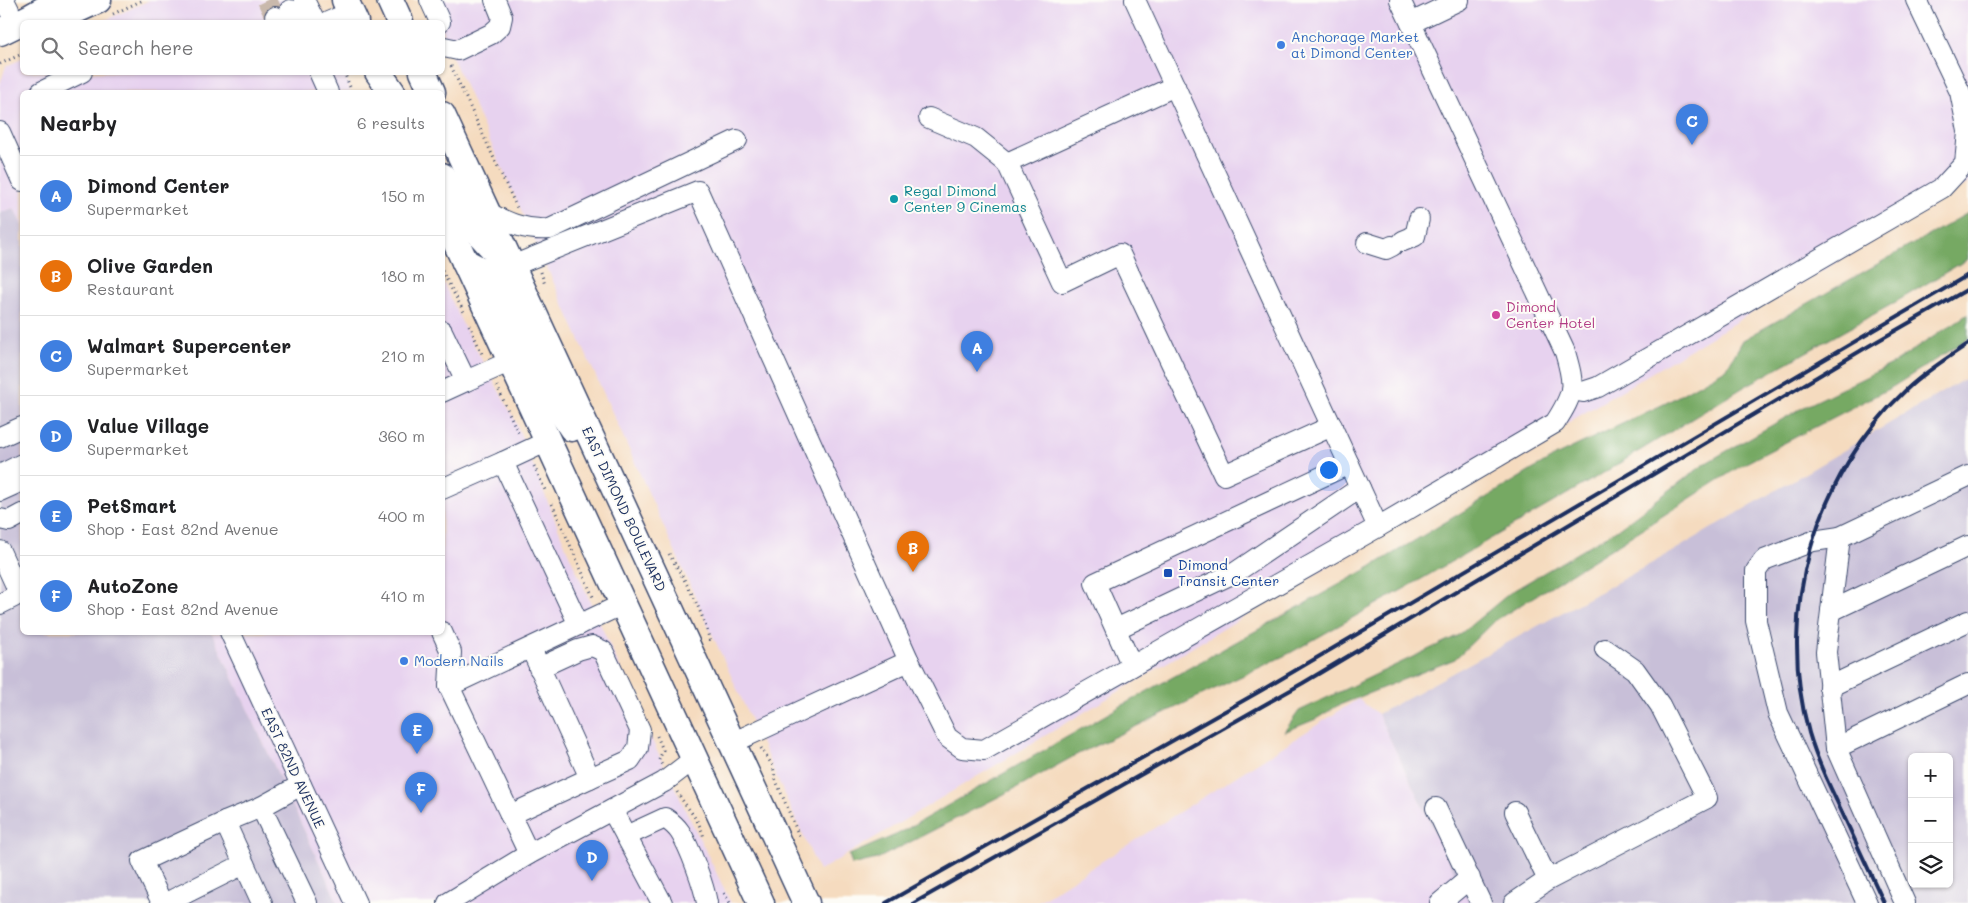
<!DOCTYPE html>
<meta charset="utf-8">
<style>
body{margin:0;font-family:Mali,sans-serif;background:#f6f6f6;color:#202124}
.controls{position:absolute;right:15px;bottom:15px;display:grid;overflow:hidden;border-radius:8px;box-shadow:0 1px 4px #0004}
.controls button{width:45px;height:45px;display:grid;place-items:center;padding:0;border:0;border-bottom:1px solid #e0e0e0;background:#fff;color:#202124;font:25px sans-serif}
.you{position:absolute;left:1328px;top:469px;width:18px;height:18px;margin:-12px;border:4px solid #fff;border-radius:50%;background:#1a73e8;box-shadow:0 0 0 8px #1a73e833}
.badge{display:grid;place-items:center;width:32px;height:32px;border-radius:50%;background:#d93025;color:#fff;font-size:16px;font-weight:700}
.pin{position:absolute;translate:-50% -41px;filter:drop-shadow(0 1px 2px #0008)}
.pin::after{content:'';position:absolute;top:26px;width:18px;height:15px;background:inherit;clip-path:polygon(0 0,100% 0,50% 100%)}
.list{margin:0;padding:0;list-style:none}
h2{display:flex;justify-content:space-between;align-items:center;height:65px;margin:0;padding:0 20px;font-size:21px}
h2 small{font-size:16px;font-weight:400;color:#757577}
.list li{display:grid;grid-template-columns:32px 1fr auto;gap:15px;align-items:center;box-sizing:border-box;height:80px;padding:0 20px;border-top:1px solid #e0e0e0}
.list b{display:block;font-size:19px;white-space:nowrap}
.list p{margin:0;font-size:16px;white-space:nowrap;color:#757577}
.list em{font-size:16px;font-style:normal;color:#757577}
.icon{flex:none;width:28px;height:28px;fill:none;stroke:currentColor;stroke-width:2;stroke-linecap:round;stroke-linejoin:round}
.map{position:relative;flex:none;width:1968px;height:903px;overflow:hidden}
.search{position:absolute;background:#fff;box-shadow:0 1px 4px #0004;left:20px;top:20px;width:425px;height:55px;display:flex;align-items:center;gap:12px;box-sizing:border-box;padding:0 18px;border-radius:8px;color:#757577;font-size:19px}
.panel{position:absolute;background:#fff;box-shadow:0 1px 4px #0004;left:20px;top:90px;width:425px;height:545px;border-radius:8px}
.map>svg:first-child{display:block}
.built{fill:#e7d2ef}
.industrial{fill:#c8bfd8;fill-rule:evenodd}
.forest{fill:#76a964;stroke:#486c61}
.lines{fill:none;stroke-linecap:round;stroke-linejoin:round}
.minor-tunnel{stroke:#c9b9ac;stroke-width:20;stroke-dasharray:20 10;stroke-linecap:butt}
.minor-casing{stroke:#3c496d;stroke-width:22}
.major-casing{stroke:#3c496d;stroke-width:29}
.path{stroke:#3c496d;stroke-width:3;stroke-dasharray:1 4;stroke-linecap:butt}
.minor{stroke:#fff;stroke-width:20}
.major{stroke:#fff;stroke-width:26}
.rail{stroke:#1b2f5e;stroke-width:4}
.shop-dot{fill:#3f7fe0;stroke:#fdfcf7;stroke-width:2}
.culture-dot{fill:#0f9aa8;stroke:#fdfcf7;stroke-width:2}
.hotel-dot{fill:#d1479c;stroke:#fdfcf7;stroke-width:2}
.transit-dot{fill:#1a4fb4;stroke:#fdfcf7;stroke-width:2}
.labels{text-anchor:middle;stroke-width:4;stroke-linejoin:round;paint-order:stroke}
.shop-label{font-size:14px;fill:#366cbe;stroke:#fdfcf7;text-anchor:start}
.culture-label{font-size:14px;fill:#0d838f;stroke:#fdfcf7;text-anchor:start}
.hotel-label{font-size:14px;fill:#b23c85;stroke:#fdfcf7;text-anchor:start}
.street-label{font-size:14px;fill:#1b2f5e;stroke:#fdfcf7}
.transit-label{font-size:14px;fill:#164399;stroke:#fdfcf7;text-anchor:start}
</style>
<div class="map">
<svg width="1968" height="903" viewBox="0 0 1968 903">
<rect width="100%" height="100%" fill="#fdfcf7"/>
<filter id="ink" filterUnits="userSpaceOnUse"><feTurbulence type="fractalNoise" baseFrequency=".02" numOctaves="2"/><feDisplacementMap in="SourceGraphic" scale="10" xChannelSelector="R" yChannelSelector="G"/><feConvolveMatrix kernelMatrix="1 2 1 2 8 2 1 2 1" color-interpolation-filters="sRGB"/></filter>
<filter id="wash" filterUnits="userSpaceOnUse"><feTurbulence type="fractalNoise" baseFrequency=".0096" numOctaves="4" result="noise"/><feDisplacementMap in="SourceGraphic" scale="20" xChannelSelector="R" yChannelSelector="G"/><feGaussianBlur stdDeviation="1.12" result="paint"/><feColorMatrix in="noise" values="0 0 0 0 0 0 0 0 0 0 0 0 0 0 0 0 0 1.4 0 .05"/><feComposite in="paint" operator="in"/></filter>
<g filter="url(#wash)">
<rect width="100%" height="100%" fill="#f5dbbf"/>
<g class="built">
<polygon points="150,0 312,0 324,22 101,22"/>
<polygon points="426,0 1968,0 1968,183 819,871 443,37 442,22"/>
<polygon points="22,59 22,72 345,73 350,92 22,92 22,226 14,208 0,213 0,84 6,66"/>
<polygon points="443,282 464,327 515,420 565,545 657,751 731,903 338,903 212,633 442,632"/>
<polygon points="1358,699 1378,714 1469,903 1036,903"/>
</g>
<g class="industrial">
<polygon points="14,208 22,226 22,632 212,633 338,903 0,903 0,213"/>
<path d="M 1968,377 L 1968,903 L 1469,903 L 1378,714 L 1663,557 ZM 1912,757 L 1949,757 L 1949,884 L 1912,884 Z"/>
</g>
<g class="forest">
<polygon points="1968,213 1968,259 1894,303 1744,387 1600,475 1425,577 1290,653 1078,754 1014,789 877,859 852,865 849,855 898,834 1135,698 1369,568 1557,455 1666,403 1727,368 1743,340"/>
<polygon points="1968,314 1968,339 1894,386 1744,464 1617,545 1493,622 1455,659 1337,706 1316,719 1284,732 1299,711 1459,635 1511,592 1616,530 1706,463 1802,408 1892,364"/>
</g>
</g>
<g filter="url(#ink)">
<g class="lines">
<polyline class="minor-tunnel" points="267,0 275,17"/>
<g class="minor-casing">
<g id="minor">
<polyline points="4,0 9,10"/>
<polyline points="304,0 315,22"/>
<polyline points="430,0 440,22"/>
<polyline points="1135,0 1378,527"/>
<polyline points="1916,0 1960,92 1968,131"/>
<polyline points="290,10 296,22"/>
<polyline points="275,17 278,22"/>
<polyline points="328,22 351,12"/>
<polyline points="1411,23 1459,0"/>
<polyline points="444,47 458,50 491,34 500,26 502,17 495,0"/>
<polyline points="319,72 328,92"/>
<polyline points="1175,86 1007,163 1062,282 1120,254 1224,475 1332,426"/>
<polyline points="41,92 82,72"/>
<polyline points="929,118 976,138 1007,163"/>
<polyline points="0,132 22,181"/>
<path d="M 487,212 C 508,223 526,231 550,229 L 737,140"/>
<polyline points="1403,241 1415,236 1419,219"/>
<polyline points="1367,243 1386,249 1392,246"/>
<path d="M 512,266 L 698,191 L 909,661 L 947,737 L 962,748 L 984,750 L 1378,527 L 1555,423 C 1575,392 1575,386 1565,352 L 1400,0"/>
<polyline points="442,331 466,381 511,361"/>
<polyline points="1571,390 1583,392 1598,387 1942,188 1965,163 1968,132"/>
<polyline points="442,392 466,381"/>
<polyline points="0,437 22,427"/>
<polyline points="548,441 503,462 579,625"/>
<polyline points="0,475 22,464"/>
<polyline points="442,489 503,462"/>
<polyline points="0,491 22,481"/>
<polyline points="0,519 9,521 22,514"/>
<polyline points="1840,537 1813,541 1764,560 1756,571 1756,621 1778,713 1867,903"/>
<polyline points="0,551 17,588 14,597 0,604"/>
<polyline points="1831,611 1968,546"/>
<polyline points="1116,629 1236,572 1360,488"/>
<polyline points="230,632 356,903"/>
<polyline points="442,632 451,652 449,686"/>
<polyline points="1132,666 1095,583 1349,464"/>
<polyline points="539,668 578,650 592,646 603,651 640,730 638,748 630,760 590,778"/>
<polyline points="1829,687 1968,621"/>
<polyline points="732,743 909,661"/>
<polyline points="1836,748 1968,684"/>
<polyline points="301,785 261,807 307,903"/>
<polyline points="261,807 225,822 262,903"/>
<polyline points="1436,808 1481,903"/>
<polyline points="612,810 662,903"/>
<polyline points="1515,812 1548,880"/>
<polyline points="510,815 590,778 534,655"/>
<path d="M 626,836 L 665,818 C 671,822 676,826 680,832 C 690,847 704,886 707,903"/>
<polyline points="529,854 449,686 623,604"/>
<polyline points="162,903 142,861 225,822"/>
<polyline points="166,903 244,864"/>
<polyline points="448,903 529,854 664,782 694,759"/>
<polyline points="1440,903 1470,878"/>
<polyline points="1514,903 1548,880 1707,798 1660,705 1635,670 1605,649"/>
<polyline points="1905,903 1836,748 1826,652 1840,537 1968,476"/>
</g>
</g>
<g class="major-casing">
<g id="major">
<polyline points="345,0 355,22"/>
<polyline points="390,0 400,22"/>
<polyline points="50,22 98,0"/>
<polyline points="0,32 29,18 61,0"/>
<polyline points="378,72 392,92"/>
<polyline points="423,72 432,92"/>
<polyline points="442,115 806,903"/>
<path d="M 442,176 C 458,204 474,231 497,252"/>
<polyline points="442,212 761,903"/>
<polyline points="465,262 494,277 507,297 549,393 572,428"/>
</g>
</g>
<g class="path">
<polyline points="113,14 143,0"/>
<polyline points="0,64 22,54"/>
<polyline points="451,66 517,208"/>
<polyline points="344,72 352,92"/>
<polyline points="442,271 465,314"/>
<polyline points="541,272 545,285"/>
<polyline points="469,325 483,356"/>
<polyline points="497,386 519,435"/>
<polyline points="534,466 546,492"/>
<polyline points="552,504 594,599"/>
<path d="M 669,554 C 686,582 704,612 710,643"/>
<polyline points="657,736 663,750 659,760 662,765"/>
<polyline points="761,748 773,766 775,778 799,836"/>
<path d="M 677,792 C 686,807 700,820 704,838"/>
<polyline points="724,893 730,903"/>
</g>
<use href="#minor" class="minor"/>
<use href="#major" class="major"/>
<g class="rail">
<polyline points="886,903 1262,690 1968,275"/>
<polyline points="914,903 1303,683 1867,347 1968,289"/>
<path d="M 1884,903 C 1870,872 1855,841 1841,810 C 1829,785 1817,760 1809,733 C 1775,612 1815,475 1907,389 C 1925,372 1947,358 1968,344"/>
</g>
</g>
</g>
<g class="shop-dot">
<circle cx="1281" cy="45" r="5"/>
<circle cx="404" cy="661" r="5"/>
</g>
<circle class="culture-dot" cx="894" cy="199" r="5"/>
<circle class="hotel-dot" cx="1496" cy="315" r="5"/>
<rect class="transit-dot" x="1163" y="568" width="10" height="10" rx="2.5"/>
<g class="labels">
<g class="shop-label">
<text x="1291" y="42">Anchorage Market<tspan x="1291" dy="16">at Dimond Center</tspan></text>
<text x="414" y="666">Modern Nails</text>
</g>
<g class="culture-label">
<text x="904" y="196">Regal Dimond<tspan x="904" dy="16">Center 9 Cinemas</tspan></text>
</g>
<g class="hotel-label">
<text x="1506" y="312">Dimond<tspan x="1506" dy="16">Center Hotel</tspan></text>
</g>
<g class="street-label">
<text transform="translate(624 509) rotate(65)" y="5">EAST DIMOND BOULEVARD</text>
<text transform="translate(293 768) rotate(65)" y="5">EAST 82ND AVENUE</text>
</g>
<g class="transit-label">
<text x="1178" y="570">Dimond<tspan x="1178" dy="16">Transit Center</tspan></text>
</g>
</g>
</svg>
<div class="controls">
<button>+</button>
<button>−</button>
<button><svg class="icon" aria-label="layers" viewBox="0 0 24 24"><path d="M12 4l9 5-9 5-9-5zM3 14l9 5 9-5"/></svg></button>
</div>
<div class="you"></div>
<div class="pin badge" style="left:977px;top:372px;background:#3f7fe0">A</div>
<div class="pin badge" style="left:913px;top:572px;background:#e8710a">B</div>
<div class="pin badge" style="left:1692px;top:145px;background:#3f7fe0">C</div>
<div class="pin badge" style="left:592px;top:881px;background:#3f7fe0">D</div>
<div class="pin badge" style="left:417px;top:754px;background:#3f7fe0">E</div>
<div class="pin badge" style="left:421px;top:813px;background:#3f7fe0">F</div>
<div class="search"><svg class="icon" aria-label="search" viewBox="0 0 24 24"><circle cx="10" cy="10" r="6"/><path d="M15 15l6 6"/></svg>Search here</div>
<section class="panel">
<h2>Nearby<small>6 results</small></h2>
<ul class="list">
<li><span class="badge" style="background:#3f7fe0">A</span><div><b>Dimond Center</b><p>Supermarket</p></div><em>150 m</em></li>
<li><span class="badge" style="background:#e8710a">B</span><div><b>Olive Garden</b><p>Restaurant</p></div><em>180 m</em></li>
<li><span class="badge" style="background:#3f7fe0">C</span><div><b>Walmart Supercenter</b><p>Supermarket</p></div><em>210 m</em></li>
<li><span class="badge" style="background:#3f7fe0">D</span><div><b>Value Village</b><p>Supermarket</p></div><em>360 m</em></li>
<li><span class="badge" style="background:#3f7fe0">E</span><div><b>PetSmart</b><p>Shop · East 82nd Avenue</p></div><em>400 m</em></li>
<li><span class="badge" style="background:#3f7fe0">F</span><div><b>AutoZone</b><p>Shop · East 82nd Avenue</p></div><em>410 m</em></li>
</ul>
</section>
</div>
